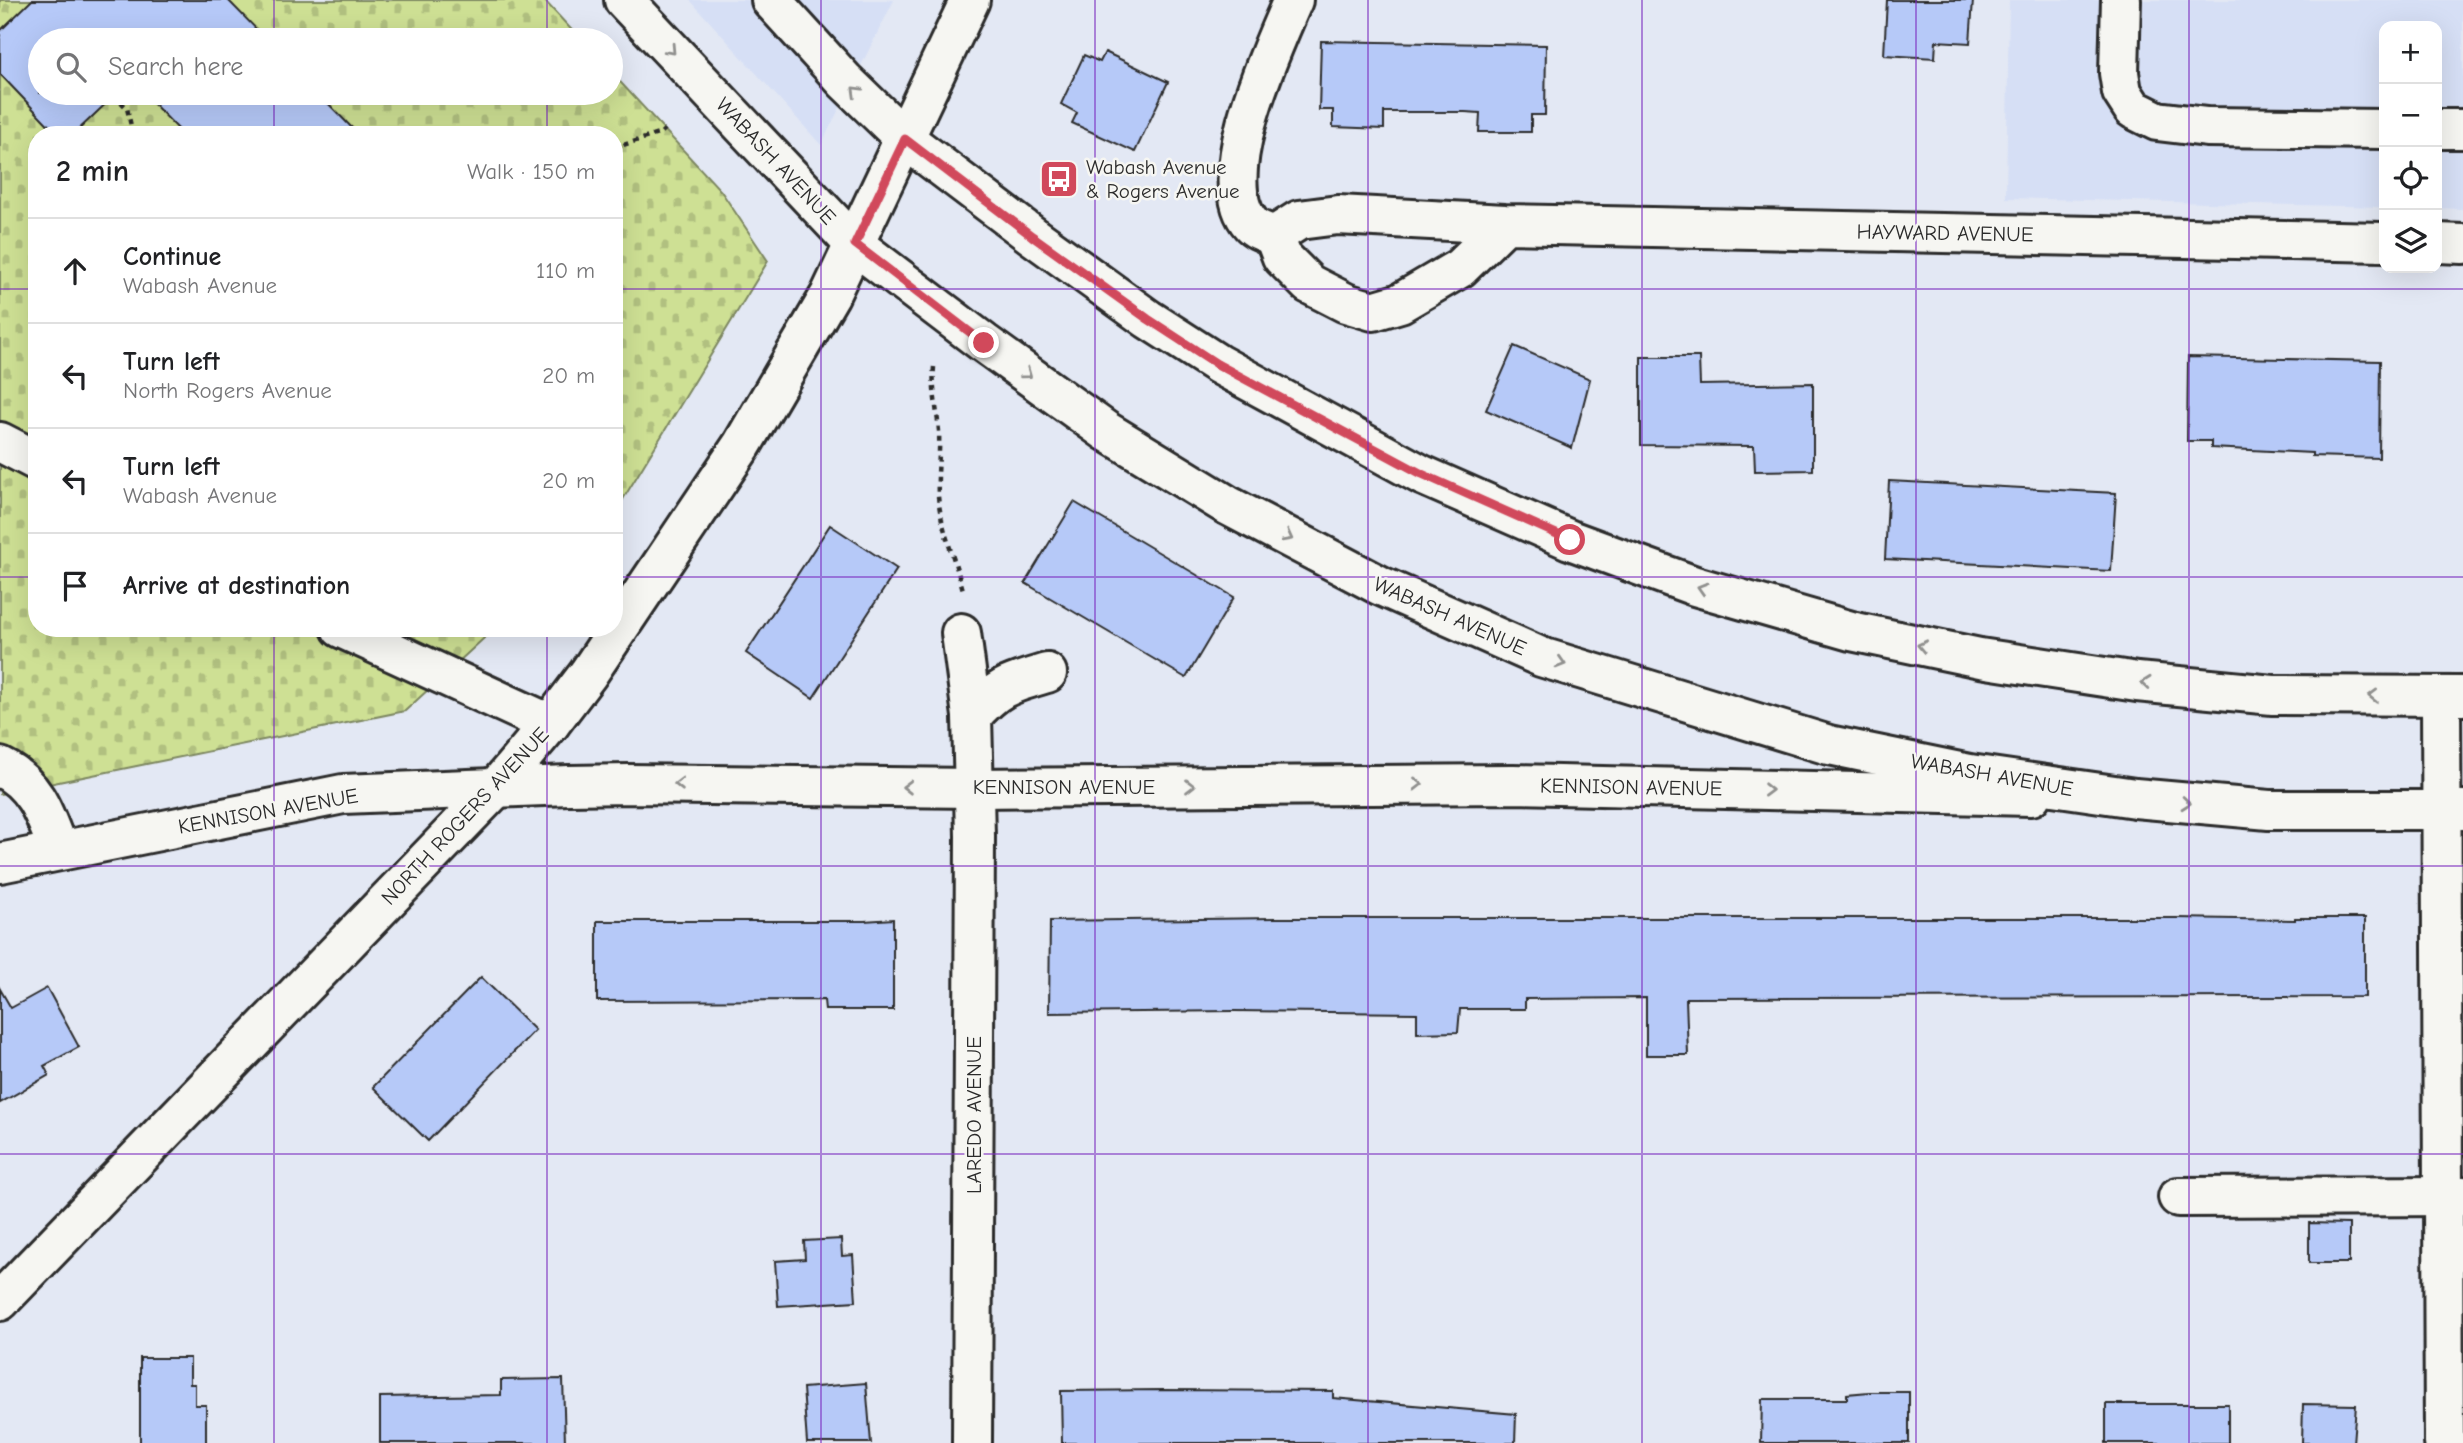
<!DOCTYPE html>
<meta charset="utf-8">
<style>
body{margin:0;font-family:"Comic Neue",sans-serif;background:#f2f2f2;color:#202124}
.controls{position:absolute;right:21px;top:21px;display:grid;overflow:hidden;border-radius:14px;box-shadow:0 7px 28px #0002}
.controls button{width:63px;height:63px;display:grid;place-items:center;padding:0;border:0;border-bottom:2px solid #e0e0e0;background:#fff;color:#202124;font:35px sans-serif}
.stop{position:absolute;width:21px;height:21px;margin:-16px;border:5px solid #d1495b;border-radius:50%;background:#fff}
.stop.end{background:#d1495b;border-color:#fff;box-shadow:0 2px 7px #0008}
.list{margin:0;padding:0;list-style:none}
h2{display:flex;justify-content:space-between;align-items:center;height:91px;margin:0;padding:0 28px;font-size:30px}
h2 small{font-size:23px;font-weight:400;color:#757577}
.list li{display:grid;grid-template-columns:46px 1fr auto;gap:21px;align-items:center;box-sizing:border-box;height:105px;padding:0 28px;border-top:2px solid #e0e0e0}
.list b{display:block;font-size:26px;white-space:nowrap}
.list p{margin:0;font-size:23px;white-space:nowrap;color:#757577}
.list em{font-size:23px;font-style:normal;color:#757577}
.icon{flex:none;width:38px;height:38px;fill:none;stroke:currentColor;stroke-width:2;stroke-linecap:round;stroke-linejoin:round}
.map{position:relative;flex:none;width:2463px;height:1443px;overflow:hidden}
.search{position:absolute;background:#fff;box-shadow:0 7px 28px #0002;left:28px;top:28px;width:595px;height:77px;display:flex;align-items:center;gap:18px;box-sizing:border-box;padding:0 24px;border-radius:38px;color:#757577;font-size:26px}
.panel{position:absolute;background:#fff;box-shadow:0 7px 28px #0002;left:28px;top:126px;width:595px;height:511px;border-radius:28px}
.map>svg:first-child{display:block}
.built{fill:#d6dff5}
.cemetery{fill:url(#cemetery-stones);stroke:#7c8660;stroke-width:2}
.building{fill:#b6c9f8;stroke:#2b2b2b;stroke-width:2}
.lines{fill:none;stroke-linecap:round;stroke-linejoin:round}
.minor-casing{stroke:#2b2b2b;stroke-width:44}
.major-casing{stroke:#2b2b2b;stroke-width:44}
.path{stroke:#2b2b2b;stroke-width:4.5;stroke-dasharray:5 5;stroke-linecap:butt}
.minor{stroke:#f6f6f2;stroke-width:38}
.major{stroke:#f6f6f2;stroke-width:38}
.oneway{stroke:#90908e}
.route{stroke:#d1495b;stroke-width:9}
.grid{fill:none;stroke:#7b2cbf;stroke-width:2;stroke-opacity:0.55}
.labels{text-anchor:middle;stroke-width:5;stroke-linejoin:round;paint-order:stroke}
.street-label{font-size:21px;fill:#2b2b2b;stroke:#f6f6f2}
.poi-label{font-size:21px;fill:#2b2b2b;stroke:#f6f6f2;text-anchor:start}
</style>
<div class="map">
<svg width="2463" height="1443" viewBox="0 0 2463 1443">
<defs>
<pattern id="cemetery-stones" width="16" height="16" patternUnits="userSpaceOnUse" patternTransform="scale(1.75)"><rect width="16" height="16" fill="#cee094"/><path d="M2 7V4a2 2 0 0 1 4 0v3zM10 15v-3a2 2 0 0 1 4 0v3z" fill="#b1c080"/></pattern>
</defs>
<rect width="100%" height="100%" fill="#e3e8f4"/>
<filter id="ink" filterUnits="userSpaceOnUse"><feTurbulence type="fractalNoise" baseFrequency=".0143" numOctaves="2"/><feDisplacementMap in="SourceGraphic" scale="14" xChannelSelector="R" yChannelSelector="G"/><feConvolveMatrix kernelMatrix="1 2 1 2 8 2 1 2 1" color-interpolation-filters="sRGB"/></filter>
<g filter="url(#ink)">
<g class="built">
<polygon points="690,0 894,0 821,145"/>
<polygon points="2009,0 2463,0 2463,209 2437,208 2437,26 2384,26 2384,207 2006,198"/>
</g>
<polygon class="cemetery" points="0,0 544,0 581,40 40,40 40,93 611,93 611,72 721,191 768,261 614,514 614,135 37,135 37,628 495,628 405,711 0,794"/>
<g class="building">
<polygon points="32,0 228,0 267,40 40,40 40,93 117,93 73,135 58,135 0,74 0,31"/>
<polygon points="1887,0 1973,0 1970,43 1936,41 1935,58 1884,55"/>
<polygon points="1321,41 1546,45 1545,115 1531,115 1531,132 1479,132 1480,113 1465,112 1384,112 1384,129 1333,127 1333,110 1319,110"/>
<polygon points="1105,52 1168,82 1135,152 1072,123 1077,113 1061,104 1084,55 1100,62"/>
<polygon points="143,93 318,93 359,135 184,135"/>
<polygon points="1514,346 1590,379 1572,448 1486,410"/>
<polygon points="1641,357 1699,357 1700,385 1813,383 1813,470 1755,471 1754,446 1641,445"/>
<polygon points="2188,357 2380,361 2379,458 2312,456 2312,453 2211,448 2211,441 2187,441"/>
<polygon points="1889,481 2116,493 2111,571 1885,559"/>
<polygon points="1074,502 1234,597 1186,678 1025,583"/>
<polygon points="830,525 897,569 813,698 746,653"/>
<polygon points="1276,918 2176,918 2295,920 2295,918 2365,918 2365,997 1686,998 1688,1055 1646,1055 1646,998 1525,999 1525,1009 1460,1009 1458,1032 1417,1033 1417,1013 1234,1011 1049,1013 1050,921"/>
<polygon points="893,919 893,1010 825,1010 824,1000 597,1001 597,921 864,921"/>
<polygon points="481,977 535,1030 428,1141 373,1087"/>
<polygon points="47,988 79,1047 44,1066 49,1075 0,1103 0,989 11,1008"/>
<polygon points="2309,1223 2349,1224 2349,1263 2309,1263"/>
<polygon points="841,1239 842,1256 853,1255 856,1301 778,1306 775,1261 805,1259 804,1241"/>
<polygon points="140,1358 190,1358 190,1384 195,1384 195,1405 206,1405 206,1443 140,1443"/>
<polygon points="563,1379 565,1443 380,1443 380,1397 501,1395 501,1380"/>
<polygon points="866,1383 871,1443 807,1443 803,1388"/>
<polygon points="1164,1390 1333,1391 1333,1398 1516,1414 1515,1443 1062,1443 1061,1391"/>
<polygon points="1869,1392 1909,1392 1909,1443 1761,1443 1762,1399 1847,1399 1847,1394"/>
<rect x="2106" y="1404" width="122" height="39"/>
<polygon points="2303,1404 2356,1405 2353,1443 2302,1443"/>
</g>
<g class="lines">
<g class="minor-casing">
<g id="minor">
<polyline points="2121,0 2119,73 2122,92 2133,109 2157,121 2207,127 2384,129"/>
<polyline points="2437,129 2463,129"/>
<polyline points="1505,224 1460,268 1400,303 1373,311 1346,303 1309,284 1282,257 1274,236 1299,220 1338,215 1505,224 2384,242"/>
<path d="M 1274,236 C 1267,233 1256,230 1251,224 C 1210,180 1273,47 1293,0"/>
<polyline points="2437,243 2463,244"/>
<polyline points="0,442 37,461"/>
<polyline points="341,628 550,724"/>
<polyline points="961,633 972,716"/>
<polyline points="2441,696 2444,1443"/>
<path d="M 0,767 C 36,784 45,815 58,850"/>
<polyline points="0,863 343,794 569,785 629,784 975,788 1513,784 2031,796"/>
<polyline points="2178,1197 2463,1196"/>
<polyline points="0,1301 496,788 550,724 588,674 742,445 830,295 970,0"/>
<path d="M 972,1443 L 975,836 L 972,716 C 998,686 1010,684 1047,673"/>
</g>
</g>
<g class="major-casing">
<g id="major">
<polyline points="624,0 855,245 984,343 1106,431 1227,505 1381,586 1541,657 1829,745 1970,774 2135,798 2269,810 2463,810"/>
<polyline points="771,0 845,81 905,139 1033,236 1148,319 1218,364 1422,475 1570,540 1695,586 1851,631 1980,658 2137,682 2273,695 2463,696"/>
</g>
</g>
<g class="path">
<polyline points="121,102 127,108 133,135"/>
<polyline points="614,148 661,133 668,126"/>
<path d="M 934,367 C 932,389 937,409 939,431 C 940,453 937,475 938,496 C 941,529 955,559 963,590"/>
</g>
<use href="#minor" class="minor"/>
<use href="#major" class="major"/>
</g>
<defs><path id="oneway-chevron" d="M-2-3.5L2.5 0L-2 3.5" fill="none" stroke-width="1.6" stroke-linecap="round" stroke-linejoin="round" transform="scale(1.75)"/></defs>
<g class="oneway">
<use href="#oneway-chevron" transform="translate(671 50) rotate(47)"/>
<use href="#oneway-chevron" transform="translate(856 91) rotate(-136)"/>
<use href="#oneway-chevron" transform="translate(1027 374) rotate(36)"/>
<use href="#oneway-chevron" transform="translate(1288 537) rotate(28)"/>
<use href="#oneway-chevron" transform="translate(1702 588) rotate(-163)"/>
<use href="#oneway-chevron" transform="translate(1922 646) rotate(-168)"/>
<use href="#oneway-chevron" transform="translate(1561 663) rotate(17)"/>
<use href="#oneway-chevron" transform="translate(2146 683) rotate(-174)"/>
<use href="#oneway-chevron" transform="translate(2373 696) rotate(-179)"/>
<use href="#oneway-chevron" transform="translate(679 784) rotate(-179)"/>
<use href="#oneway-chevron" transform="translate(1418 784)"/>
<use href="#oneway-chevron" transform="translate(1190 786)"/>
<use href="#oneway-chevron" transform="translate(907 787) rotate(-179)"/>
<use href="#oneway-chevron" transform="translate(1768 790) rotate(1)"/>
<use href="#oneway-chevron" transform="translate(2186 803) rotate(5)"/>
</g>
</g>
<g class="lines" filter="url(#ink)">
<polyline class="route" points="984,343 855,244 905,139 1032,236 1148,319 1217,364 1422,474 1570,540"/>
</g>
<path class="grid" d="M 274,0 L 274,40M 547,0 L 547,40M 821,0 L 821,1443M 1095,0 L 1095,1443M 1368,0 L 1368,1443M 1642,0 L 1642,1443M 1916,0 L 1916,1443M 2189,0 L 2189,1443M 274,93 L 274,135M 547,93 L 547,135M 0,289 L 37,289M 614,289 L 2463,289M 0,577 L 37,577M 614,577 L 2463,577M 274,628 L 274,1443M 547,628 L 547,1443M 0,866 L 2463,866M 0,1154 L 2463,1154"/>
<defs>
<g id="bus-square" transform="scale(2.0125)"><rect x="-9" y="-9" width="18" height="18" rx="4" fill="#d1495b" stroke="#f6f6f2"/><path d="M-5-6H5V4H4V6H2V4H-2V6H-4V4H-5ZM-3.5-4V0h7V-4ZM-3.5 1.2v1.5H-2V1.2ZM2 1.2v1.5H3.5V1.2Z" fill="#fff"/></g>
</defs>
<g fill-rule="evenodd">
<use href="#bus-square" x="1059" y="179"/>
</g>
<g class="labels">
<g class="street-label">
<text transform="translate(776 161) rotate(47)" y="7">WABASH AVENUE</text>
<text transform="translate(1945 233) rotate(1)" y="7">HAYWARD AVENUE</text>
<text transform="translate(1450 616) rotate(24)" y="7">WABASH AVENUE</text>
<text transform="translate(1992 775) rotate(10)" y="7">WABASH AVENUE</text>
<text x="1064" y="794">KENNISON AVENUE</text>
<text transform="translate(1631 787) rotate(1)" y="7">KENNISON AVENUE</text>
<text transform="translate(268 811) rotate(-10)" y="7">KENNISON AVENUE</text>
<text transform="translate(465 816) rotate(-47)" y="7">NORTH ROGERS AVENUE</text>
<text transform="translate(974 1115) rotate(-90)" y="7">LAREDO AVENUE</text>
</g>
<g class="poi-label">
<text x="1086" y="174">Wabash Avenue<tspan x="1086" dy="24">&amp; Rogers Avenue</tspan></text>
</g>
</g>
</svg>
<div class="controls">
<button>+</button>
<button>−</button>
<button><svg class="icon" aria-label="locate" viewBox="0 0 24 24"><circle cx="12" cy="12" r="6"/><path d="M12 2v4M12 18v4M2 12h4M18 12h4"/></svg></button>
<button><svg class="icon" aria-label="layers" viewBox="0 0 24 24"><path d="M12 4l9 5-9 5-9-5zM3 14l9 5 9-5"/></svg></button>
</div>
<div class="stop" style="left:1570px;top:540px"></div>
<div class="stop end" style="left:984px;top:343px"></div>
<div class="search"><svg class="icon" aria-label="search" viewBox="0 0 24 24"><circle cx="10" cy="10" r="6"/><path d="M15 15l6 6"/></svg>Search here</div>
<section class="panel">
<h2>2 min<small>Walk · 150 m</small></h2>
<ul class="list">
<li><svg class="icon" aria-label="ahead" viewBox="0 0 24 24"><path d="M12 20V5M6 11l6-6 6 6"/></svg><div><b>Continue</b><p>Wabash Avenue</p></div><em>110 m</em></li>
<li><svg class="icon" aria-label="left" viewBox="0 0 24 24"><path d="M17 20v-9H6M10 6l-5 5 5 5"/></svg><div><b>Turn left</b><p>North Rogers Avenue</p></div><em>20 m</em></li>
<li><svg class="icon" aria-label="left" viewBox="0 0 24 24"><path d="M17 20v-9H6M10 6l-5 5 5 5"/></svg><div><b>Turn left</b><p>Wabash Avenue</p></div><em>20 m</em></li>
<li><svg class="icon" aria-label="arrive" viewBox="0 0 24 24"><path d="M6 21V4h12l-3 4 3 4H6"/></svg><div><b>Arrive at destination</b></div></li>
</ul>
</section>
</div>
